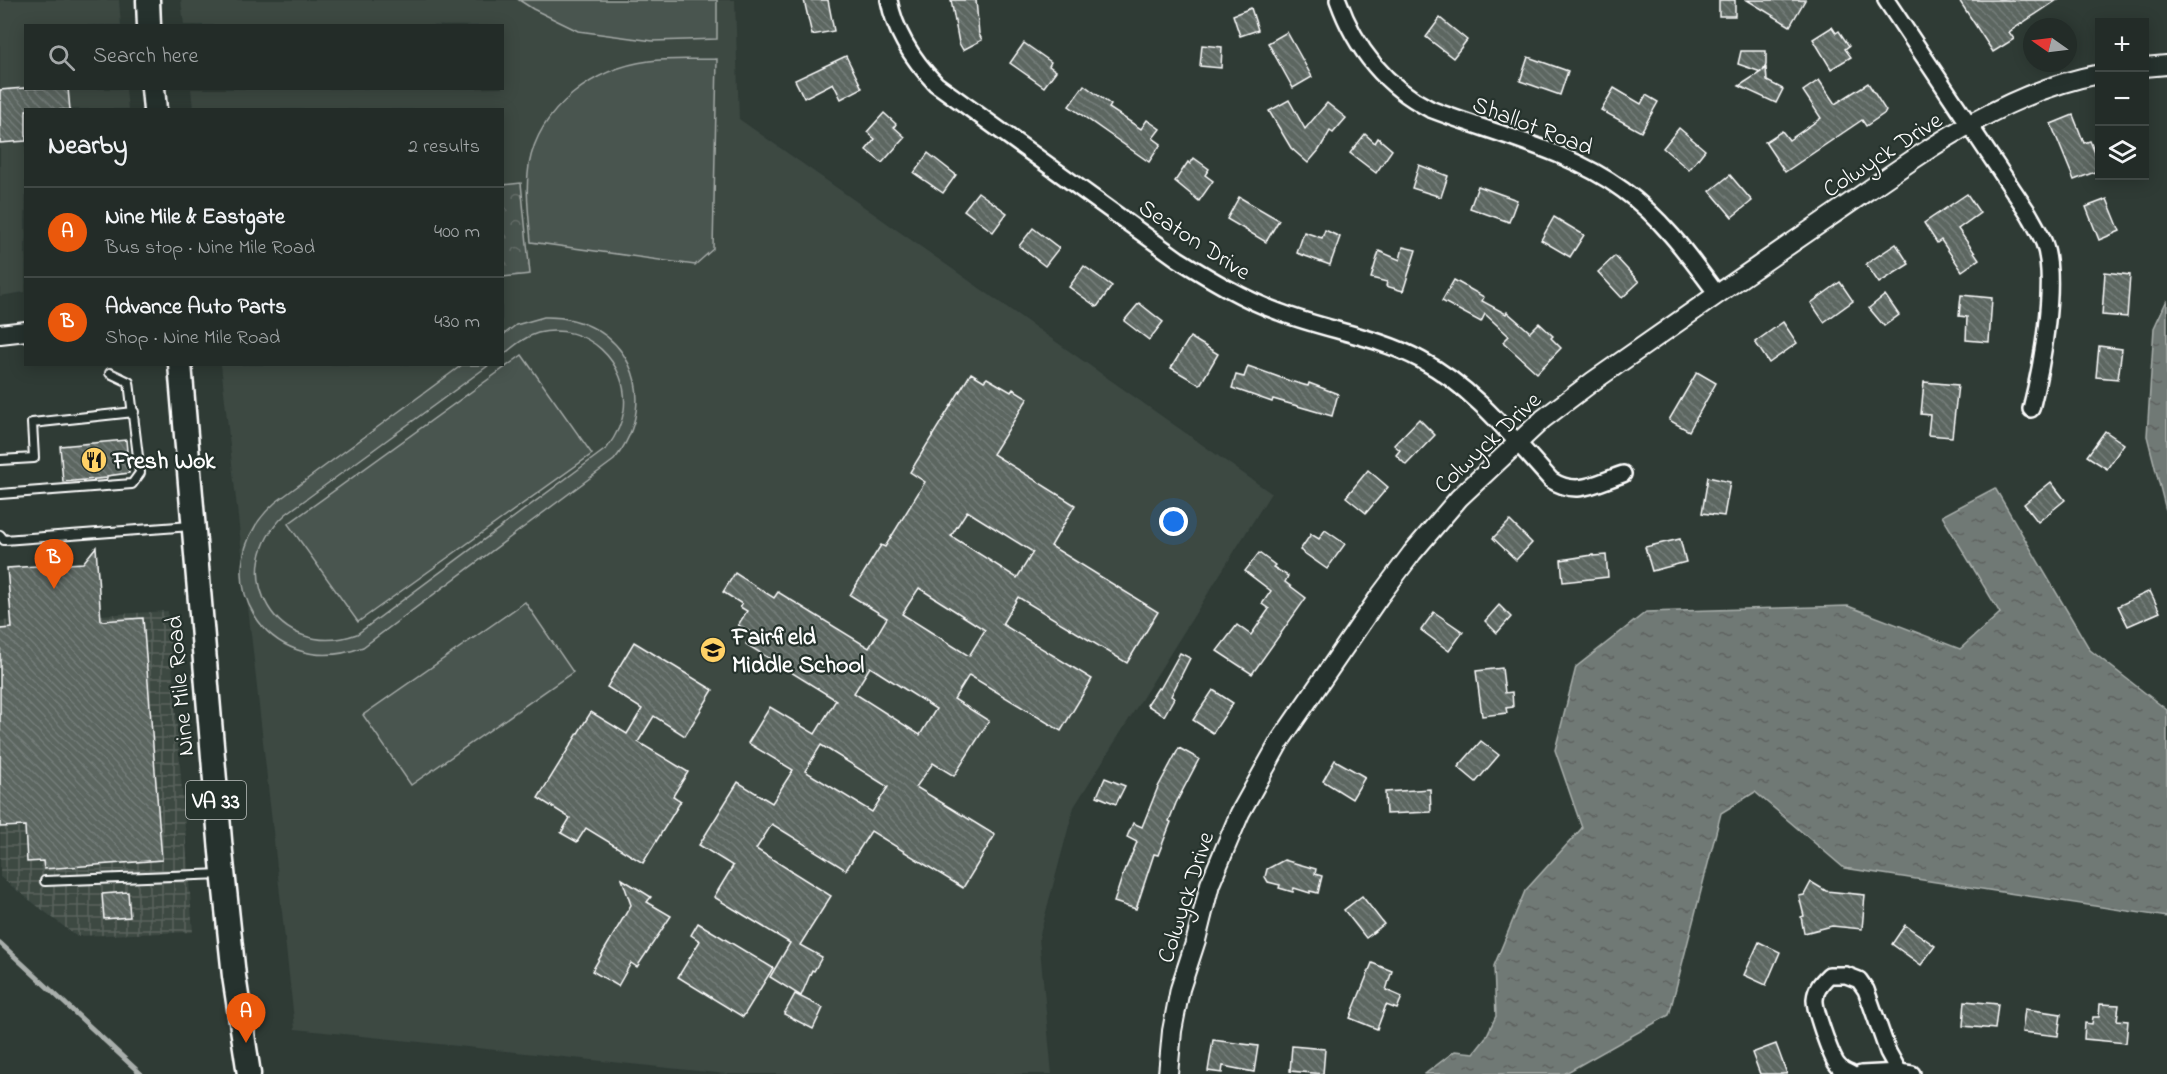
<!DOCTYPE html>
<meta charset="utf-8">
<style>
body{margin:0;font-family:"Indie Flower",sans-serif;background:#2f3834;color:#f1f3f6}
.controls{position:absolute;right:18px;top:18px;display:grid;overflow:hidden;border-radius:0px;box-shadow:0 3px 15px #0003}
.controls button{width:54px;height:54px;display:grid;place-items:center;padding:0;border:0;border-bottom:2px solid #404845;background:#232c28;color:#f1f3f6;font:30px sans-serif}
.compass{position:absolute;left:2023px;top:18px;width:54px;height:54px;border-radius:50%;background:#232c28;box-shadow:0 3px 15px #0003;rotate:284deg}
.you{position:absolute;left:1174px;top:522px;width:21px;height:21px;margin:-15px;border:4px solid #fff;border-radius:50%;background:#1a73e8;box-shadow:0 0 0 9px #1a73e833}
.badge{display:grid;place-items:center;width:39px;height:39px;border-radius:50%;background:#ea580c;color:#fff;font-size:20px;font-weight:700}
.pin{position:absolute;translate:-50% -50px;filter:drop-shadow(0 2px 3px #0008)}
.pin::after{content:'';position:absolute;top:32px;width:21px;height:18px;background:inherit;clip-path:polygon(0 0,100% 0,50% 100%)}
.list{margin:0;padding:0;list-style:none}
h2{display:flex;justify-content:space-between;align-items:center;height:78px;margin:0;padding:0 24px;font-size:26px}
h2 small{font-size:20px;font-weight:400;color:#a3a7a8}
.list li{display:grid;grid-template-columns:39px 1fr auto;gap:18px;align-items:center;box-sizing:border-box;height:90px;padding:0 24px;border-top:2px solid #404845}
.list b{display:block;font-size:22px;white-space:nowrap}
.list p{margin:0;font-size:20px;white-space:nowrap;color:#a3a7a8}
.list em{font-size:20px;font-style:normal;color:#a3a7a8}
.icon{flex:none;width:33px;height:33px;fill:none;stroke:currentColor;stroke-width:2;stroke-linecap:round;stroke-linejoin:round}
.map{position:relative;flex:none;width:2167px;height:1074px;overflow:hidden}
.search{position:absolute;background:#232c28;box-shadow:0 3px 15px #0003;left:24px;top:24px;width:480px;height:66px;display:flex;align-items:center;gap:15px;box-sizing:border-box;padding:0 21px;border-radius:0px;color:#a3a7a8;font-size:22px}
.panel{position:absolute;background:#232c28;box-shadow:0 3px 15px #0003;left:24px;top:108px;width:480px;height:258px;border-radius:0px}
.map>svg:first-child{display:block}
.built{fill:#3c4842}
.industrial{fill:url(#industrial-grid)}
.forest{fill:url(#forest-crowns);stroke:#a4aaa7;stroke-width:1.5}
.pitch{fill:#4a544f;stroke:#a4aaa7;stroke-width:1.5}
.water{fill:url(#water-ripples);stroke:#a9afac;stroke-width:1.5}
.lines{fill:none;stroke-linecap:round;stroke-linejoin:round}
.stream{stroke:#a9afac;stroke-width:5}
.building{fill:url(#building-back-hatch);stroke:#fff;stroke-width:1.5;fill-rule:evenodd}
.service-casing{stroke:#fff;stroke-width:12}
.minor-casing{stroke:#fff;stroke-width:20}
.tertiary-casing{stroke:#fff;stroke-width:22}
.primary-casing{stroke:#fff;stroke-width:27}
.service{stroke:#26332d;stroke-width:8}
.minor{stroke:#26332d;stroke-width:15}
.tertiary{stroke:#26332d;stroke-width:18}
.primary{stroke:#26332d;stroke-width:22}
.labels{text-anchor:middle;stroke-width:4.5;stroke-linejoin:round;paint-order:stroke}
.shield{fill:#26332d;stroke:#bec2c0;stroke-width:1.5}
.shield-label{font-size:22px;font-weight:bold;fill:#fff}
.street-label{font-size:24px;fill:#fff;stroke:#26332d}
.poi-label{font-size:24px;font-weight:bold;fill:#fff;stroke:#26332d;text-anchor:start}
</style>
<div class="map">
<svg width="2167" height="1074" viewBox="0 0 2167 1074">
<defs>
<pattern id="industrial-grid" width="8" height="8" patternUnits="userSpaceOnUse" patternTransform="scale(1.5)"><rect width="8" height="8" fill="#3c4842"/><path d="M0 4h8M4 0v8" fill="none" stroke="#59635e"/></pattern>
<pattern id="forest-crowns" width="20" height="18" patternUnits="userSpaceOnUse" patternTransform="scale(1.5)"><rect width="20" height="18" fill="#4a544f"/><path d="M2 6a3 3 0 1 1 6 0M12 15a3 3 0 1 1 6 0" fill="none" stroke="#656e69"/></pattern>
<pattern id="water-ripples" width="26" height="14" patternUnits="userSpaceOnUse" patternTransform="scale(1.5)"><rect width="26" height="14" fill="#707975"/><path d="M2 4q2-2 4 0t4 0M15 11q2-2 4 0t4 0" fill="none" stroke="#5e6260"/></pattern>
<pattern id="building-back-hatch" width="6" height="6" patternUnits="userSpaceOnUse" patternTransform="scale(1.5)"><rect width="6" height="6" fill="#5b6661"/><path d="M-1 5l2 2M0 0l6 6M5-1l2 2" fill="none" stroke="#747d79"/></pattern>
</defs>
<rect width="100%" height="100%" fill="#2f3b35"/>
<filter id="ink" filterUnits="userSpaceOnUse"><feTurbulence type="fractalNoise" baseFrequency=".0167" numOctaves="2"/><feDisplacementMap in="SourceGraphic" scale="12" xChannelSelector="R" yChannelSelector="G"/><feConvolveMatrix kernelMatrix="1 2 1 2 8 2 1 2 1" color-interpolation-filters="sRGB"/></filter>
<g filter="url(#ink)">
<g class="built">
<polygon points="0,0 119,0 121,25 26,26 26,88 126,89 128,109 26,110 25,292 0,296"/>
<polygon points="181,0 735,0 739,119 1271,493 1074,807 1039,938 1052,1074 726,1074 295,1029 221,365 502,364 502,110 193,109 191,89 502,88 502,26 184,25"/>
</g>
<polygon class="industrial" points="168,611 193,932 76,936 0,877 0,621"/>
<polygon class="forest" points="521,183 530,274 503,277 503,185"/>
<g class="pitch">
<polygon points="519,0 717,0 717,39 653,41 578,31 533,9"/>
<path d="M 717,59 L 713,249 L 695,265 L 531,242 C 529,217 525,190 529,165 C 539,108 594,68 649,61 C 671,58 695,60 717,59 Z"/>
<path d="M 544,317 C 626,315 665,397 614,460 L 363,647 C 266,685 198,570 276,502 L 462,365 L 489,365 L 286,514 C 223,571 277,663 357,634 L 607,448 C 615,437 622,425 624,410 C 630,363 586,321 538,333 C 524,337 514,346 503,355 L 503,335 L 516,325 Z"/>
<polygon points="522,355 592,454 358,622 288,524"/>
<polygon points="525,602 573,672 411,785 363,715"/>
</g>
<g class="water">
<polygon points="2167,300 2167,514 2147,436 2154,328"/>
<polygon points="1995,488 2090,650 2167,710 2167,917 1844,868 1755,792 1721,813 1669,1015 1564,1074 1425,1074 1455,1051 1474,1053 1485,1039 1496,1016 1494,966 1525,891 1582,828 1555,750 1576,667 1646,612 1848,606 1960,649 2000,613 1942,516"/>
</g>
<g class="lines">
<polyline class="stream" points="0,943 141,1074"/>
</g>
<g class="building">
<polygon points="804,0 828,0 834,31 812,35"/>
<polygon points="951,0 976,0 979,34 982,40 963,50 959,43"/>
<rect x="1719" y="0" width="16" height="16"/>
<polygon points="1747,0 1805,0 1790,26"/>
<polygon points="1959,0 2057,0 2009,32 2014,39 1993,52"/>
<polygon points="1251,8 1258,30 1240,36 1233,15"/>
<polygon points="1440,18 1467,40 1453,58 1426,37"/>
<polygon points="1832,27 1836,33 1839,31 1849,46 1845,49 1851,57 1831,69 1813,39"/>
<polygon points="1287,32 1312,77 1293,88 1268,43"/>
<polygon points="1024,43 1051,62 1049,66 1056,71 1044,87 1010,63"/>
<polygon points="1202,45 1222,47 1221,68 1200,66"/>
<polygon points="1741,51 1766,51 1766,65 1763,71 1766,68 1767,81 1783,89 1776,103 1739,86 1761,72 1738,64"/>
<polygon points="846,56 862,88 841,99 833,83 804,98 795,80"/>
<polygon points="1528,57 1568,71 1560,95 1520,81"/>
<polygon points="1819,80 1835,104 1868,83 1886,111 1885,113 1866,126 1862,120 1785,172 1765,142 1782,131 1789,140 1821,118 1803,91"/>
<polygon points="1084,85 1111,105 1109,108 1141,129 1147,120 1160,129 1153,138 1161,144 1149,162 1069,106"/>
<polygon points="24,88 68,88 70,110 26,110 26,141 0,143 0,90"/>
<polygon points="1614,88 1641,104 1646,95 1658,102 1641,132 1601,110"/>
<polygon points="1289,100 1305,129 1327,103 1346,118 1333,133 1330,131 1319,150 1308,163 1291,148 1269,111"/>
<polygon points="884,113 896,124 894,127 905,137 882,163 866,150 875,139 867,132"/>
<polygon points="2073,115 2084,143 2090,141 2100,165 2100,170 2074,180 2051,124"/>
<polygon points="1679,128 1705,150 1689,170 1663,148"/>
<polygon points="1365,134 1375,143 1378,138 1392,150 1376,173 1350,153"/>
<polygon points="928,153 956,175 943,193 914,173"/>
<polygon points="1194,158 1209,169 1205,175 1213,181 1199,201 1175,181 1188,162 1190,164"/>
<polygon points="1419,165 1448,176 1441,197 1412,188"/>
<polygon points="1730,175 1752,201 1732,217 1710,191"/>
<polygon points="1478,186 1517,200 1509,222 1470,208"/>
<polygon points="978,192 1007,213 993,232 964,210"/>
<polygon points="1967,194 1980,213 1958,229 1979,259 1962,271 1941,240 1937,243 1924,223"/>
<polygon points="1239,197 1279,220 1266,242 1227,219"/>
<polygon points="2107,199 2120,231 2099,240 2086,207"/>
<polygon points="1554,217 1584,235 1570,257 1541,240"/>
<polygon points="1033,228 1059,248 1045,266 1019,246"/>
<polygon points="1325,230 1340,237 1330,265 1297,253 1304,232 1322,238"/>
<polygon points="1896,244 1909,264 1879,283 1866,264"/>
<polygon points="1403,247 1416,250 1403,291 1386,286 1387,282 1371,278 1379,251 1400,260"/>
<polygon points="1615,256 1639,282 1622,298 1598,272"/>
<polygon points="1084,266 1112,286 1097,307 1069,287"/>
<polygon points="2105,272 2130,275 2127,317 2102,315"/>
<polygon points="1454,280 1484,297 1482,301 1506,314 1507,312 1530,332 1539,323 1553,336 1551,338 1561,348 1537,373 1503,342 1509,336 1485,314 1481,322 1442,301"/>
<polygon points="1840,282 1853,301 1824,322 1811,303"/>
<polygon points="1885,295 1899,315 1884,326 1869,308"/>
<polygon points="1961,295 1992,298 1989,342 1966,340 1967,317 1959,316"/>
<polygon points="1139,303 1163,322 1149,340 1124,321"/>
<polygon points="1783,322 1797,343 1769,363 1755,342"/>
<polygon points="1190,337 1218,354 1200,385 1171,368"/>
<polygon points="2099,346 2122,349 2118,379 2096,377"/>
<polygon points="1248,366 1290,381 1308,386 1309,383 1338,394 1332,416 1273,399 1272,402 1232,388 1236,375 1244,377"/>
<polygon points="1697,372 1716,383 1689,431 1669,420"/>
<path d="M 971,373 L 984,381 L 987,378 L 1011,392 L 1013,389 L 1028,398 L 993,454 L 1075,505 L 1051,546 L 1158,612 L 1127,663 L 1018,597 L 1002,624 L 1092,679 L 1061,731 L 969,675 L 954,699 L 989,721 L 954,776 L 933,763 L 916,787 L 995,835 L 963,888 L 871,831 L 846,870 L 772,824 L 756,849 L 831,896 L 800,945 L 822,957 L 814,971 L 812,970 L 801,996 L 770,977 L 790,943 L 714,897 L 733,866 L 699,845 L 738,782 L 772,803 L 793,770 L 748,743 L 770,707 L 815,734 L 836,700 L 746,644 L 752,633 L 738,625 L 747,611 L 740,607 L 742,604 L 723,592 L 735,573 L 774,598 L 778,592 L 869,648 L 887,618 L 850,595 L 881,545 L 885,547 L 925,482 L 910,472 ZM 967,511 L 1033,552 L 1017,578 L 951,536 ZM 919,588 L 985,630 L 969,656 L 902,614 ZM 870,667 L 936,709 L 920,735 L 854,693 ZM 821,745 L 888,787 L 872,812 L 805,771 Z"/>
<polygon points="1924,382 1958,385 1952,437 1928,435 1930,415 1921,414"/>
<polygon points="1419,419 1435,435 1406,465 1396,455 1400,450 1394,445"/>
<polygon points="2105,431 2124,444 2107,469 2087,456"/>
<polygon points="126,440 129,473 107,476 107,478 63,482 60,446"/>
<polygon points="1368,470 1388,487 1366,513 1346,497"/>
<polygon points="1708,477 1730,482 1724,516 1702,513"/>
<polygon points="2051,482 2065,500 2038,522 2024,504"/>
<polygon points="1510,521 1532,543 1516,560 1493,538"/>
<polygon points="1325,530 1345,544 1327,569 1300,550 1311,534 1319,539"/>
<polygon points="1680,539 1686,562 1652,571 1645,547"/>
<polygon points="96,547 101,621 143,618 162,860 44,869 43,861 27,862 25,826 0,827 0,629 12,628 7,568 83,563"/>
<polygon points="1259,553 1275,565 1273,567 1288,576 1285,582 1306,598 1252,674 1217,651 1237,625 1251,635 1269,609 1262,604 1271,591 1245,571"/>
<polygon points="1593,555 1593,556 1606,555 1608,577 1563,582 1561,560"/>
<polygon points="2150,591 2160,612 2128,626 2118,606"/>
<polygon points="1499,605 1511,617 1497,633 1485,621"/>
<polygon points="1434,612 1463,632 1449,651 1421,630"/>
<polygon points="634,642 713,690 685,736 654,716 638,742 688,772 673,796 681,801 643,863 586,828 577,842 561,833 570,818 538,798 591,712 627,734 642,709 607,687"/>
<polygon points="1180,653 1190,658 1171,696 1174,698 1164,716 1147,705 1158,688 1160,689"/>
<polygon points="1502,668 1505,693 1512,692 1513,707 1506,708 1507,713 1482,716 1476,671"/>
<polygon points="1213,690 1233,703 1213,733 1193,720"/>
<polygon points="1481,741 1499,755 1476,782 1458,767"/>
<polygon points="1179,748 1199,759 1176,803 1169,821 1171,822 1158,855 1154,854 1136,909 1114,902 1125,868 1126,868 1137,842 1127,837 1133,823 1142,827 1158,787"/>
<polygon points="1335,760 1365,777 1352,799 1323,781"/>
<polygon points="1105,778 1125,786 1116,804 1097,796"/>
<polygon points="1430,789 1431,812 1386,814 1385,792"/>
<polygon points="1284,860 1316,869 1315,874 1322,876 1318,893 1310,891 1310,893 1294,888 1293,892 1279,888 1280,885 1268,882 1265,877 1267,869"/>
<polygon points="622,879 651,897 647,902 671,916 637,967 631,963 618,986 592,971 631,905"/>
<polygon points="1811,882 1826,891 1865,895 1862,929 1832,926 1804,933 1801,917 1804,916 1799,896 1804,895"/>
<polygon points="128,892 130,917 104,919 102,894"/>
<polygon points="1362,896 1384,924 1366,938 1344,910"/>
<polygon points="698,923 773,968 743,1017 678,977 700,941 691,935"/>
<polygon points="1905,925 1935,946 1921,965 1892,944"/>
<polygon points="1759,942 1780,952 1766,985 1744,975"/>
<polygon points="1372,963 1392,971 1386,990 1402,997 1397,1009 1386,1005 1377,1029 1350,1018"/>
<polygon points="795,994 823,1008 813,1029 784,1014"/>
<polygon points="1965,1001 1998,1004 1995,1029 1963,1026"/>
<polygon points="2100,1004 2119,1005 2117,1020 2128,1021 2126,1043 2084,1039 2085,1023 2092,1024 2093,1017 2099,1017"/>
<polygon points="2025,1009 2061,1014 2058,1036 2022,1032"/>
<polygon points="1213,1040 1258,1046 1254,1072 1223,1066 1222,1073 1208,1071"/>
<polygon points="1776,1044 1787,1074 1760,1074 1752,1053"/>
<polygon points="1292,1046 1325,1049 1323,1074 1290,1071"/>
</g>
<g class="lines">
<g class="service-casing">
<g id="service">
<polyline points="0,460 34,458 32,423 134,412"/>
<polyline points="0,494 132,484 140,473 129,382 110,373"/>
<polyline points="0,535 4,540 191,526"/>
<polyline points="45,881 222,874"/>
</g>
</g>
<g class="minor-casing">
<g id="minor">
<path d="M 889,0 C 895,33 913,60 936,84 L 1178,259 C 1210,279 1243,299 1279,312 C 1325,330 1377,336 1421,360 C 1474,388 1511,436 1551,480 C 1577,497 1596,483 1623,474"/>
<path d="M 1338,0 C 1355,48 1385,86 1430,109 C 1492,133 1569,150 1623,190 C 1662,218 1689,256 1717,294"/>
<path d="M 1886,0 L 2029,214 C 2034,223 2040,233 2044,243 C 2058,281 2041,370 2031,409"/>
<path d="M 1851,1074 C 1845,1072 1840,1069 1836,1063 C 1830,1053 1814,1009 1815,999 C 1816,988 1822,982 1829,975 L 1846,975 L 1859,980 L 1866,990 L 1888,1052 L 1899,1072"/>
<polyline points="1861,1074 1899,1072 1912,1074"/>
</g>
</g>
<g class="tertiary-casing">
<g id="tertiary">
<polyline points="2144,67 2167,65"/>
<polyline points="0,334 26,331"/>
<path d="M 1168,1074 L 1172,1031 L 1180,989 L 1196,940 L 1210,884 L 1240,813 L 1280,741 L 1379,597 L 1412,553 L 1459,498 L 1543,419 L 1592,382 C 1670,327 1749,272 1828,218 C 1912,161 1997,93 2100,74"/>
</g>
</g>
<g class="primary-casing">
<g id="primary">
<polyline points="148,0 149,26"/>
<polyline points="153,88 155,110"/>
<polyline points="180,364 221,852 234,976 249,1074"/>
</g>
</g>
<use href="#service" class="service"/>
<use href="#minor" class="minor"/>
<use href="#tertiary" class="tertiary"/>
<use href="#primary" class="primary"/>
</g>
</g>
<defs>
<g id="restaurant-disc" transform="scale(1.35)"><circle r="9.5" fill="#ffd166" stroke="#26332d"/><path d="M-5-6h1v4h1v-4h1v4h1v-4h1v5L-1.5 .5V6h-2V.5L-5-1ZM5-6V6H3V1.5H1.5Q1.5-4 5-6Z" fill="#111"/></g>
<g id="school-disc" transform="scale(1.35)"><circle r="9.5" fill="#ffd166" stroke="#26332d"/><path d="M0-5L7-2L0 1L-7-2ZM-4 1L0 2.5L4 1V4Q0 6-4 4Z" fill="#111"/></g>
</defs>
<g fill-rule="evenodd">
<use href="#restaurant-disc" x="94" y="460"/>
<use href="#school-disc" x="713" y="650"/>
</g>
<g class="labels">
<rect class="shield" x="186" y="781" width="60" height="38" rx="4.5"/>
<g class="shield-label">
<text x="216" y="808">VA 33</text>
</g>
<g class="street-label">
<text transform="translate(1533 125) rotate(21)" y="8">Shallot Road</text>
<text transform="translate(1882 154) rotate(-33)" y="8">Colwyck Drive</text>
<text transform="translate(1195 239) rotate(33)" y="8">Seaton Drive</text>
<text transform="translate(1487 442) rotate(-43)" y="8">Colwyck Drive</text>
<text transform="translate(179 686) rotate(-95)" y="8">Nine Mile Road</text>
<text transform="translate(1185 897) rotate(-72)" y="8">Colwyck Drive</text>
</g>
<g class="poi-label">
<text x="113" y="468">Fresh Wok</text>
<text x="732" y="644">Fairfield<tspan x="732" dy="28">Middle School</tspan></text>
</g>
</g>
</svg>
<div class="controls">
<button>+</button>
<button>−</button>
<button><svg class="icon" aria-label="layers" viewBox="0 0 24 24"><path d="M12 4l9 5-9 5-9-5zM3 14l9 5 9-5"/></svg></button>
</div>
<svg class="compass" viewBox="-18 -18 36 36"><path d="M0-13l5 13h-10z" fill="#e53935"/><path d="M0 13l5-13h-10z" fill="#a3a7a8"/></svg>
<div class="you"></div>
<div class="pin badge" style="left:246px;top:1043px">A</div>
<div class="pin badge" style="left:54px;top:589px">B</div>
<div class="search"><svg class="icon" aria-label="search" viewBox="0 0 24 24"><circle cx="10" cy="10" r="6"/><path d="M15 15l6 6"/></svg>Search here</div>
<section class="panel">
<h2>Nearby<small>2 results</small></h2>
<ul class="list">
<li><span class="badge">A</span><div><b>Nine Mile &amp; Eastgate</b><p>Bus stop · Nine Mile Road</p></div><em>400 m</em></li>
<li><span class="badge">B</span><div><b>Advance Auto Parts</b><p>Shop · Nine Mile Road</p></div><em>430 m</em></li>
</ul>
</section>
</div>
